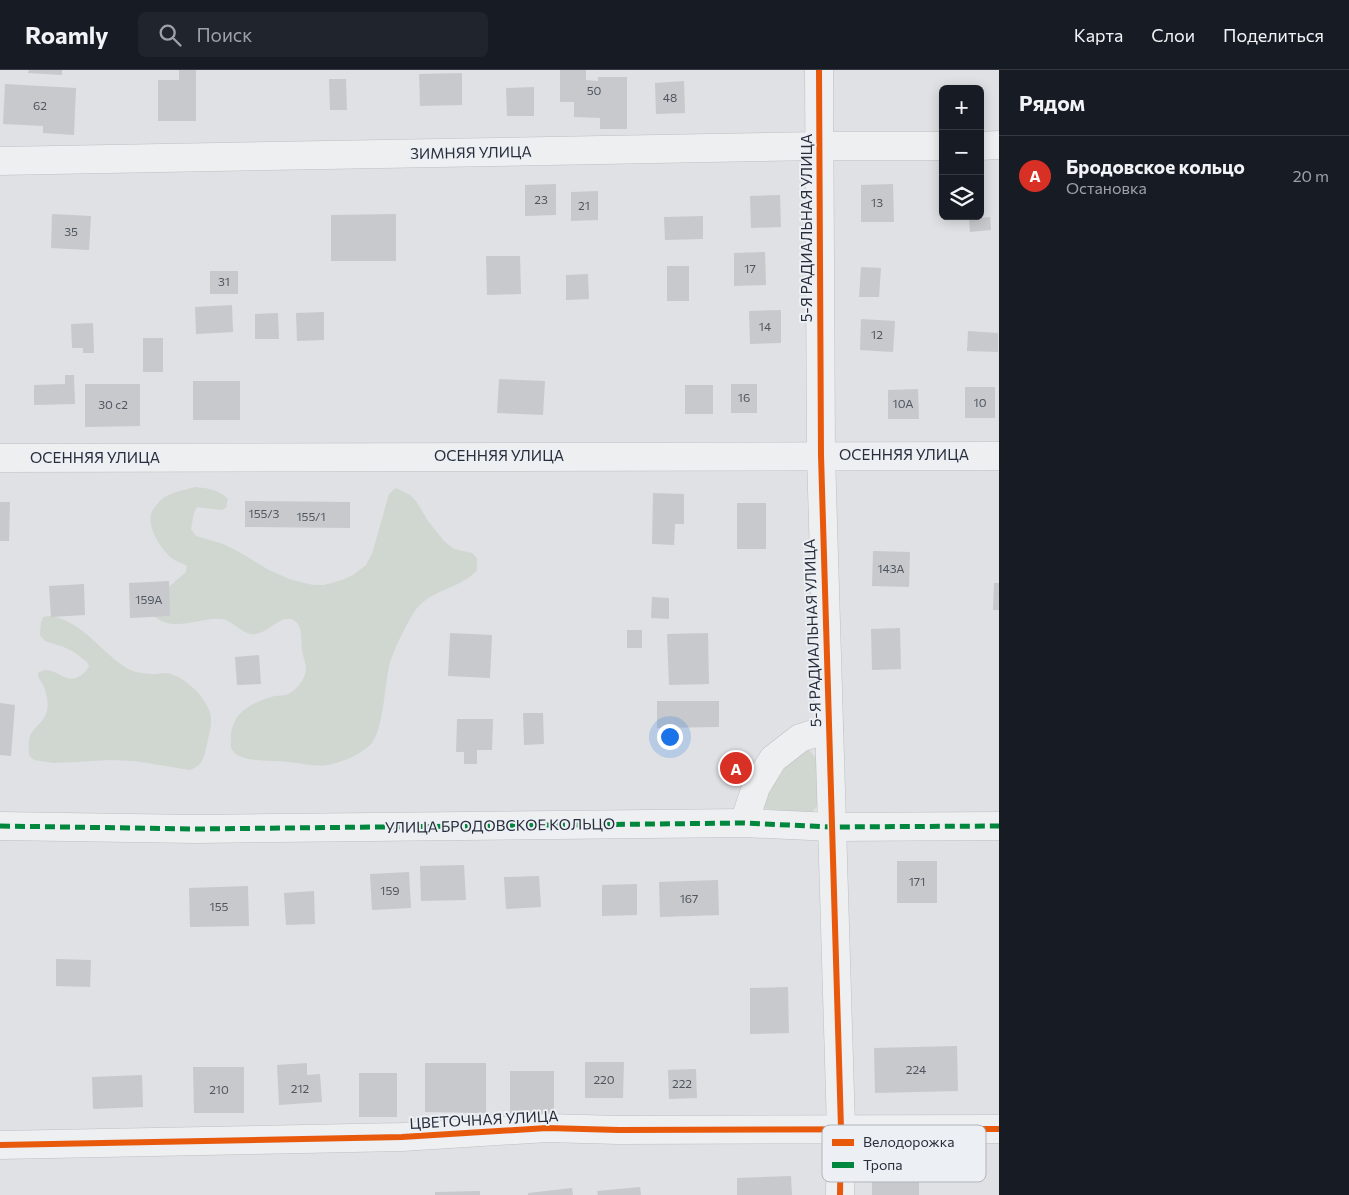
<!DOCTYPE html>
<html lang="ru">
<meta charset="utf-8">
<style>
body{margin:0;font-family:Commissioner,sans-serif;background:#20242c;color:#f1f3f6}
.controls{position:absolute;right:15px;top:15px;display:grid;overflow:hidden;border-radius:8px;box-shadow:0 2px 12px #0003}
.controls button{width:45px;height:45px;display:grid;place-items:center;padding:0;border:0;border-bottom:1px solid #363941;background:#171b24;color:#f1f3f6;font:25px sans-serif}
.you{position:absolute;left:669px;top:666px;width:18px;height:18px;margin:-12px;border:4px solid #fff;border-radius:50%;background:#1a73e8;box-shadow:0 0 0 8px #1a73e833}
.badge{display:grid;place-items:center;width:32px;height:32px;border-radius:50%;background:#d93025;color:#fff;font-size:16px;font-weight:700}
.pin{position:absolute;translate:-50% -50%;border:2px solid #fff;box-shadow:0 1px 5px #0006}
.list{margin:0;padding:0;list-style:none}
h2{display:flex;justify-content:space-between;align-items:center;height:65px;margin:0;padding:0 20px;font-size:21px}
h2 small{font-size:16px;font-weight:400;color:#9ea1a6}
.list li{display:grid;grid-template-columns:32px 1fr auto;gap:15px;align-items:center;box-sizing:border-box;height:80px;padding:0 20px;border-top:1px solid #363941}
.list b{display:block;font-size:19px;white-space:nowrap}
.list p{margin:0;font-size:16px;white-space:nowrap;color:#9ea1a6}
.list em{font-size:16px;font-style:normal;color:#9ea1a6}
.icon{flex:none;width:28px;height:28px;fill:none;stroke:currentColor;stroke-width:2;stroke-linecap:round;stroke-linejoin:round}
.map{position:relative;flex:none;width:999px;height:1125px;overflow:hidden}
header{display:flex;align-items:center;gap:30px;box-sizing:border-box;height:70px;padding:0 25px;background:#171b24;border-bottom:1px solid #363941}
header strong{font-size:24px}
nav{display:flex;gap:28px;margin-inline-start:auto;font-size:18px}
.search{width:350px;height:45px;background:#20242c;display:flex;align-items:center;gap:12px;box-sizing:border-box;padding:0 18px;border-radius:8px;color:#9ea1a6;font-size:19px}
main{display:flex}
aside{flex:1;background:#171b24}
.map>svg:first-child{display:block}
.green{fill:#cfd7d0}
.building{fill:#c7c9cc}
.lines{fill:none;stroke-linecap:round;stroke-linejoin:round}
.minor-casing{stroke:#bdbfc2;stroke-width:29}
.minor{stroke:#eeeff1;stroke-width:28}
.quiet{stroke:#00873e;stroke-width:5;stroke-dasharray:10 5;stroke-linecap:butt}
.cycleway-casing{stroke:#eceff3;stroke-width:9}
.cycleway{stroke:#e8590c;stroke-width:6}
.labels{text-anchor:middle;stroke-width:4;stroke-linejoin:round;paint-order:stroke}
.number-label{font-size:12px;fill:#505660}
.street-label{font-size:15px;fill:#282e3b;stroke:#eceff3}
.key{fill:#eceff3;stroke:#b1b5bc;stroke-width:1}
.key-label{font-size:14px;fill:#282e3b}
</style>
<header>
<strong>Roamly</strong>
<div class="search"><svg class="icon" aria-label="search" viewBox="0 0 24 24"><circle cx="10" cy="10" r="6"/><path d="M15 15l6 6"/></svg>Поиск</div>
<nav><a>Карта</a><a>Слои</a><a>Поделиться</a></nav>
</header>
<main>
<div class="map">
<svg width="999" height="1125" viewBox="0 0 999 1125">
<rect width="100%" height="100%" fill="#dfe1e4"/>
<g class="green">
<path d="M 195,417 C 207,418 220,420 228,429 L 226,438 L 222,440 L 197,437 L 194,443 L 191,459 L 196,466 L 223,474 L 239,482 L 269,500 L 289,509 L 313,515 L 324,515 L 342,510 L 353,505 L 366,495 L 372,484 L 389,424 L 396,418 L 410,425 L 416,431 L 428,451 L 444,471 L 454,479 L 472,483 L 477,488 L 477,500 C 462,518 433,519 417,538 C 408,550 393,581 389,596 C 385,615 383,659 372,673 C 363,683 346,691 332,694 C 318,698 302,693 287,692 C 273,690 242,693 233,681 C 230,678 231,674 231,670 C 230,663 233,655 236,649 C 242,638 260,630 271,627 C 276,625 281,626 286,625 C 295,622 306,609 306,599 C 306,593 303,587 302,581 C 301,572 303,558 296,552 C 283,541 270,562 256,564 C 243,566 234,551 222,549 C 198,547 173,564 153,545 L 162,523 L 186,502 L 187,496 C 182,493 177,492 173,489 C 161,480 148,459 151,445 C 152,439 158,433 162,429 C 171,422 185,420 195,417 Z"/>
<path d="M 50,546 C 81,550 100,581 125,597 C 134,603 144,604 155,604 C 158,604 162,603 166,603 C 183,605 206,627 210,643 C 213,653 209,664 207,674 C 204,687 203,695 190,700 L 135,691 L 110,690 L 53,693 L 34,690 L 29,685 C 29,679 28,672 30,666 C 34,656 46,651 47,640 C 49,633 46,623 44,617 C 42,612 38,609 38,603 C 40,602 44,600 46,600 C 56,599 68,615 80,606 C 84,604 86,600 89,597 L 87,592 L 74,582 L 64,577 L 45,571 L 40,565 L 41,552 L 43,547 Z"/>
<path d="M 807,678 L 816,688 L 821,697 L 819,732 C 818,735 815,740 811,742 C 803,745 772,739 762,738 L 781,691 Z"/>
</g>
<g class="building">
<polygon points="29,0 62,0 62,5 28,3"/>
<polygon points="179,0 196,0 196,51 158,51 158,10 179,10"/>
<polygon points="560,0 586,0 586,10 598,11 598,7 627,7 627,59 600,59 600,48 574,47 574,32 560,32"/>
<polygon points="462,3 462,35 420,36 419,4"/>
<polygon points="329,9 346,9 347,40 330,40"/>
<polygon points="684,11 685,43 656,44 655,13"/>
<polygon points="5,14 76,18 74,65 43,63 43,56 3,54"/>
<polygon points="534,17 534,46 507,46 506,18"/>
<polygon points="556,114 556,145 525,146 525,115"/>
<polygon points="893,114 894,152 861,152 861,115"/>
<polygon points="598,121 598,150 571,151 571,122"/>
<polygon points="780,125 781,157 751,158 750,126"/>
<polygon points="52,144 91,146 89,180 51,178"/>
<polygon points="396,144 396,191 331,191 331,145"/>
<polygon points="703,146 703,169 665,170 664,147"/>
<polygon points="990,147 991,160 970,162 969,149"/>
<polygon points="765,182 766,215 734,216 734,183"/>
<polygon points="486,186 520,186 521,224 487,225"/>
<rect x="667" y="196" width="22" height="35"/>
<polygon points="861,197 881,198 879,227 859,227"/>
<rect x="210" y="201" width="28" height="23"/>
<polygon points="588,204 589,229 566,230 566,205"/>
<polygon points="232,235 233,262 196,264 195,237"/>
<polygon points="781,240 781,273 750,274 749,241"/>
<polygon points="324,242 324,270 297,271 296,243"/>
<polygon points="278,243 279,269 255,269 255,244"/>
<polygon points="861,249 895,251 893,282 860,280"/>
<polygon points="93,253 94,283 83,283 83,278 72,278 71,254"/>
<polygon points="968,261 998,263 998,282 967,281"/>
<rect x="143" y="268" width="20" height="34"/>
<polygon points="65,305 74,305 75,334 34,335 34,315 65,314"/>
<polygon points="499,309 545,311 543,345 497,343"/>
<rect x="193" y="311" width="47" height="39"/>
<polygon points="85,314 140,314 140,356 85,357"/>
<rect x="731" y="314" width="26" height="29"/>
<rect x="685" y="315" width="28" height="29"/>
<rect x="965" y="317" width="30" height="31"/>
<polygon points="918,319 919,349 888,349 888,320"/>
<polygon points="653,423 684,424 684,454 675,454 674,475 652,474"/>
<polygon points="245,431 350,432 350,458 245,457"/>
<polygon points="0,432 10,432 9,471 0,471"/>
<rect x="737" y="433" width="29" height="46"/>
<polygon points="873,481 910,482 909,517 872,516"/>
<polygon points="169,511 170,546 130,548 129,513"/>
<polygon points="994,513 999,513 999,540 993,540"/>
<polygon points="84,514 85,545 51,547 49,516"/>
<polygon points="652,527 669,528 669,549 651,548"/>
<polygon points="900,558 901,599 872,600 871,559"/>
<rect x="627" y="560" width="15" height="18"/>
<polygon points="450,563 492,565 490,608 448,606"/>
<polygon points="708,563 709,614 669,615 667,564"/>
<polygon points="259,585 261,614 237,615 235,587"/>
<polygon points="657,631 719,631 719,657 657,658"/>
<polygon points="0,633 15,635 11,686 0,685"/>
<polygon points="523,643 543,643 544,674 524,675"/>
<polygon points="457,649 493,649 492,680 477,680 477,694 464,694 464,682 456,682"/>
<rect x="897" y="791" width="40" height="42"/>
<polygon points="464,795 466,830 421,831 420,796"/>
<polygon points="409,802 411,838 372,840 370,804"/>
<polygon points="539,806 541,837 506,839 504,807"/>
<polygon points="718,810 719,845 660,847 659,812"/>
<polygon points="637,814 637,845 602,846 602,815"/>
<polygon points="248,816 249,856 190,857 189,818"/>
<polygon points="314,821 315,854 286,855 284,823"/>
<polygon points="56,889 91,890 90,917 56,916"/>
<polygon points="788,917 789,963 750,964 750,918"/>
<polygon points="957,976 958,1021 875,1023 874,978"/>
<polygon points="585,992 624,992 623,1028 585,1028"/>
<polygon points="307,993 307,1005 320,1004 322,1032 279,1035 277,995"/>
<polygon points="425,993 486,993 486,1043 425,1042"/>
<polygon points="193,997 244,997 244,1043 194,1043"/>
<polygon points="696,999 697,1028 669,1029 668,1000"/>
<rect x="510" y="1001" width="44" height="45"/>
<rect x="359" y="1003" width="38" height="44"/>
<polygon points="142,1005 143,1037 93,1039 92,1007"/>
<polygon points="791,1106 792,1125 737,1125 737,1108"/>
<rect x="872" y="1112" width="47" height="13"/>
<polygon points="640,1117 641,1125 598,1125 597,1121"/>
<polygon points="572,1118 573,1125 528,1125 528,1123"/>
<polygon points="480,1121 480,1125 435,1125 435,1122"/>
</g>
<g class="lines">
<g class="minor-casing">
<g id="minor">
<polyline points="819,0 821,385 841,1058 840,1125"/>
<polyline points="980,76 999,75"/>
<polyline points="0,91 820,76 943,76"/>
<polyline points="0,388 999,386"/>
<polyline points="744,753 756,717 773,689 800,668 829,659"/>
<polyline points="0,756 196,759 744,753 832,757 999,756"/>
<polyline points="0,1075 402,1067 547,1058 619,1060 999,1059"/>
</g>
</g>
<use href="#minor" class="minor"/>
<polyline class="quiet" points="0,756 196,759 744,753 832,757 999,756"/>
<g class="cycleway-casing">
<g id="cycleway">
<polyline points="819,0 821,385 841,1058 840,1125"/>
<polyline points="0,1075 402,1067 547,1058 619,1060 999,1059"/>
</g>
</g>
<use href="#cycleway" class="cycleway"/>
</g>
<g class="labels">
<g class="number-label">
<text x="594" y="25">50</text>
<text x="670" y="32">48</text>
<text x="40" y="40">62</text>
<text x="541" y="134">23</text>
<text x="877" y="137">13</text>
<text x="584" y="140">21</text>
<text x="71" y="166">35</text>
<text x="750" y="203">17</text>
<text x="224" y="216">31</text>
<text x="765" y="261">14</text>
<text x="877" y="269">12</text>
<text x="744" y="332">16</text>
<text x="980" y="337">10</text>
<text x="903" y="338">10А</text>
<text x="113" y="339">30 с2</text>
<text x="264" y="448">155/3</text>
<text x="311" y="451">155/1</text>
<text x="891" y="503">143А</text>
<text x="149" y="534">159А</text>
<text x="917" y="816">171</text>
<text x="390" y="825">159</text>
<text x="689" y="833">167</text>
<text x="219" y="841">155</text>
<text x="916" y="1004">224</text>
<text x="604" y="1014">220</text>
<text x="682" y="1018">222</text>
<text x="300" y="1023">212</text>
<text x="219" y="1024">210</text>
</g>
<g class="street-label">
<text transform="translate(471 83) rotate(-1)" y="5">ЗИМНЯЯ УЛИЦА</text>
<text transform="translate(807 158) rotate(-90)" y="5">5-Я РАДИАЛЬНАЯ УЛИЦА</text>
<text x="904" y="390">ОСЕННЯЯ УЛИЦА</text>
<text x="499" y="391">ОСЕННЯЯ УЛИЦА</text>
<text x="95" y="393">ОСЕННЯЯ УЛИЦА</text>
<text transform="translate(813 563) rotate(-92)" y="5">5-Я РАДИАЛЬНАЯ УЛИЦА</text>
<text transform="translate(500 756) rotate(-1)" y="5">УЛИЦА БРОДОВСКОЕ КОЛЬЦО</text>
<text transform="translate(484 1050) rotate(-3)" y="5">ЦВЕТОЧНАЯ УЛИЦА</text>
</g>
</g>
<rect x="822" y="1055" width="164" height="57" rx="8" class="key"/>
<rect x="832" y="1069" width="22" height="7" fill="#e8590c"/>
<rect x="832" y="1092" width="22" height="6" fill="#00873e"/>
<g class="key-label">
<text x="863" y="1077">Велодорожка</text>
<text x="863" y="1100">Тропа</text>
</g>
</svg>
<div class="controls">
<button>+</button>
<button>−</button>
<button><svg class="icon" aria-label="layers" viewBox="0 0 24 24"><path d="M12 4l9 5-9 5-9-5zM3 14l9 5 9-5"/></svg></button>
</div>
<div class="you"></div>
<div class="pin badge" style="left:736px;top:698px">A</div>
</div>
<aside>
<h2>Рядом<small></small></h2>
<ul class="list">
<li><span class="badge">A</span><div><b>Бродовское кольцо</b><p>Остановка</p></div><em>20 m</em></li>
</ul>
</aside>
</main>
